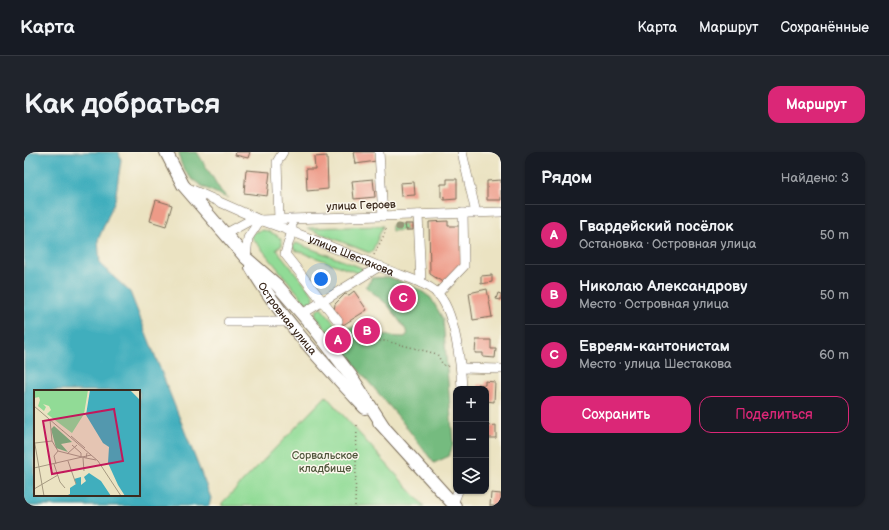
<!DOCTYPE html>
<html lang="ru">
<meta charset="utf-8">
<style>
body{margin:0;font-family:"Balsamiq Sans",sans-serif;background:#20242c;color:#f1f3f6}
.controls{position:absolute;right:12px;bottom:12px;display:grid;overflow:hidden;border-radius:8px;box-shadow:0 1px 3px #0004}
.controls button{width:36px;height:36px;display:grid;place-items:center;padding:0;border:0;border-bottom:1px solid #363941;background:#171b24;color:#f1f3f6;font:20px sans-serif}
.you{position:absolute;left:297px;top:127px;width:14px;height:14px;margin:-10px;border:3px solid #fff;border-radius:50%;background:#1a73e8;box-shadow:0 0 0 6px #1a73e833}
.badge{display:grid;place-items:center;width:26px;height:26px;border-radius:50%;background:#db2777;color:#fff;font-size:13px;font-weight:700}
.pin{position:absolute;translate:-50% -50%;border:2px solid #fff;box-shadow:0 1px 4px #0006}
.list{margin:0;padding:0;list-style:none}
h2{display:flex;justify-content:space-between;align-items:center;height:52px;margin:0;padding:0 16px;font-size:17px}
h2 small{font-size:13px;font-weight:400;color:#9ea1a6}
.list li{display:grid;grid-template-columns:26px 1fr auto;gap:12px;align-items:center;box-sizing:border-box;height:60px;padding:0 16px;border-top:1px solid #363941}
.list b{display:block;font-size:15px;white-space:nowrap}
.list p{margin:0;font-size:13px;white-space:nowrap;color:#9ea1a6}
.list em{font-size:13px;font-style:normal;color:#9ea1a6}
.actions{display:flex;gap:8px;padding:12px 16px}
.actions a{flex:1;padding:9px 0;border:1px solid #db2777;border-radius:12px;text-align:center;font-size:14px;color:#db2777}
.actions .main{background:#db2777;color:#fff}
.icon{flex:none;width:22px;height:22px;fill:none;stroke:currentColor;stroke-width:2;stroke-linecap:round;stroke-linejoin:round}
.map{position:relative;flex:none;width:477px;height:354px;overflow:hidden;border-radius:12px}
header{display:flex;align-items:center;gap:24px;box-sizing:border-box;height:56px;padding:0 20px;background:#171b24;border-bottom:1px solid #363941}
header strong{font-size:19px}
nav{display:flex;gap:22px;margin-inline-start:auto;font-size:14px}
.intro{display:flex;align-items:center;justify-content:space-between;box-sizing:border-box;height:96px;padding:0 24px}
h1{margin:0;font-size:28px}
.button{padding:10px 18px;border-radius:12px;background:#db2777;color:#fff;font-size:14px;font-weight:700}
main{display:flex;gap:24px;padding:0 24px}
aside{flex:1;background:#171b24;border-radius:12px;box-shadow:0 1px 3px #0004}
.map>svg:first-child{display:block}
.green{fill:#91db96;stroke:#66825a}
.forest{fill:#74bb7f;stroke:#58724e}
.water{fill:#40aebd;stroke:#3e6c6e;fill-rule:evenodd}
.building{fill:#ed9a87}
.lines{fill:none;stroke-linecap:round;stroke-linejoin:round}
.minor-casing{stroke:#796b57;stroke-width:10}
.major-casing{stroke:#796b57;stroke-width:14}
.path{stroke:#796b57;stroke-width:1.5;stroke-dasharray:1 3;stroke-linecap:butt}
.minor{stroke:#fff;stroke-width:9}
.major{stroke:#fff;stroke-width:12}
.tree{fill:#969578}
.labels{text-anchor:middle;stroke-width:3;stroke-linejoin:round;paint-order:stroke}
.street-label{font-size:11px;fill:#3b2a1e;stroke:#fbf7ec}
.park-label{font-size:11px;fill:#50563c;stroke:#fbf7ec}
.inset-road{fill:none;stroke:#a59980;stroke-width:1}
.view{fill:#c2185b;fill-opacity:0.15;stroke:#c2185b;stroke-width:2}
.inset-edge{fill:none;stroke:#3b2a1e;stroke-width:2}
</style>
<header>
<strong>Карта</strong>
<nav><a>Карта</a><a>Маршрут</a><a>Сохранённые</a></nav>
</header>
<div class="intro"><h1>Как добраться</h1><a class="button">Маршрут</a></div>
<main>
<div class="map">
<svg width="477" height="354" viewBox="0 0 477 354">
<rect width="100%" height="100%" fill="#fbf7ec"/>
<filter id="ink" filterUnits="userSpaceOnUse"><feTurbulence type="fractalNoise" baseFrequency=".025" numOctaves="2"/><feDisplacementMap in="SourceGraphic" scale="8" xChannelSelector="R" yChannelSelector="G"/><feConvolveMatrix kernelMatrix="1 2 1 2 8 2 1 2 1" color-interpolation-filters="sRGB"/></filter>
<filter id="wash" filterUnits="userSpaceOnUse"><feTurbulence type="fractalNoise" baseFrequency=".012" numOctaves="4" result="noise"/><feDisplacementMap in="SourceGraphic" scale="16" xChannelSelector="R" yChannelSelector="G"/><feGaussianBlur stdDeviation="0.9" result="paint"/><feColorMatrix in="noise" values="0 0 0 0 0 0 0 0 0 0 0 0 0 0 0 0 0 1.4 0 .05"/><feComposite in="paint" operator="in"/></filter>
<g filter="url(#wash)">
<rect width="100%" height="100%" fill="#ebe3c2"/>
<g class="green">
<polygon points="381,72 382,78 368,79 368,73"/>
<polygon points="359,74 348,100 346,101 283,76"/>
<path d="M 240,78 C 248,82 258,82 258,93 L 252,97 L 290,144 L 289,149 L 282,151 L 227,84 L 231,80 Z"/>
<polygon points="272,91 338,116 338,121 336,122 271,98 269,95"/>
<polygon points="297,156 315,177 310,187 291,163 293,158"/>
<polygon points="302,244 400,354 198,354 198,351"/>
</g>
<g class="forest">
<path d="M 155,0 L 173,0 L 197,39 L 204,46 C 182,37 156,27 155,0 Z"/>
<path d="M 365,125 L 396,138 L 407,146 L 419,167 L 429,292 L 425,304 L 410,311 L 373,263 L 314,194 L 310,187 L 315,177 L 340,173 C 353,182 365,185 381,185 L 384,181 L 364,153 L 342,135 L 348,126 Z"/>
</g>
<path class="water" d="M 0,0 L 95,0 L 97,8 L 91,48 L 74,88 L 76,112 L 106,140 L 187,346 L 185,354 L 0,354 ZM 11,239 L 115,239 L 115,343 L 11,343 Z"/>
<g id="blocks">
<g class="building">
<polygon points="212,0 226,0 224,6 211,3"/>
<polygon points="330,0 351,0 352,9 332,12"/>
<polygon points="303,4 304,37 283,39 282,17 291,17 290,5"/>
<polygon points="222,18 246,20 243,44 220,41"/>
<polygon points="349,27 351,45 330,47 328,29"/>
<polygon points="423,27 433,27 433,47 420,48 420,45 417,46 417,32 423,32"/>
<polygon points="477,28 477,48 463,48 463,29"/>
<polygon points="390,30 391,43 377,44 376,31"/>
<polygon points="132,48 148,53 142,74 126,69"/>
<polygon points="424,69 424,74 437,74 438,113 420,131 406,122 405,70"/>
<polygon points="381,72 389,72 389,78 382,78"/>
<polygon points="468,123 468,130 457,132 457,124"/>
<polygon points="463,137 468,165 449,168 445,141"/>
<polygon points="330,139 343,158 319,173 310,159 311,152 321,142 325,143"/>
<polygon points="474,141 477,142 477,148 472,147"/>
<polygon points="452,188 467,188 467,197 472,197 471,206 459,205 459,201 451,201"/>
<polygon points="461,229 471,230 470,250 462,249 462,237 454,237 454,232 461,233"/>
<polygon points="472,273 472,286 462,286 462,274"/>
<polygon points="467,341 477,342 477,354 466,354"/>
</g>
</g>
</g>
<g filter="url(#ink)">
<use href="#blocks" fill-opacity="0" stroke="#796b57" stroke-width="1"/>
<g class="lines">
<g class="minor-casing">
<g id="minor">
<polyline points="355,0 359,64"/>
<polyline points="438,0 452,61"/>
<polyline points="162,35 236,68 224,86 222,106"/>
<polyline points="394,63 397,131"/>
<path id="s1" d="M 236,68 C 280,83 323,101 366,119 C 381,125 401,130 413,141 C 431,158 437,213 438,237"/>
<polyline points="255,68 253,10 259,0"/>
<polyline points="268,74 268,79 261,102 314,169"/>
<polyline points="201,82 225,69 236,68 477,60"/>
<polyline points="413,142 440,114 439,61"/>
<polyline points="278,162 356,114"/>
<polyline points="204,170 265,170"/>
<polyline points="437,216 477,217"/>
<polyline points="429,352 434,339"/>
</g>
</g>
<g class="major-casing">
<g id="major">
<polyline points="142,0 159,33 222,106 253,133 291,177 327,224 360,275"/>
<path id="s2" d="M 227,115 C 257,167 300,212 341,256"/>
<polyline points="355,270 431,354"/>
</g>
</g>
<g class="path">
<polyline points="350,103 362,79 362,74"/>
<polyline points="312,188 328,186 341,189 362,189 413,202 419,213 427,215"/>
<polyline points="331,354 333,273"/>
</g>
<use href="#minor" class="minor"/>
<use href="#major" class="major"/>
</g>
<circle class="tree" cx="375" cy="75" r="3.5"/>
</g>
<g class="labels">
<g class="street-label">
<text transform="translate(337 53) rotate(-2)" y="4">улица Героев</text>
<text dy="4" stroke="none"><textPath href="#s1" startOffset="98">улица Шестакова</textPath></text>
<text dy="4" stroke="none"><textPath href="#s2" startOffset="63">Островная улица</textPath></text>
</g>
<g class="park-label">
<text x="301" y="307">Сорвальское<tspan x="301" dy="13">кладбище</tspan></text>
</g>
</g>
<g transform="translate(10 238)">
<rect width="106" height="106" fill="#ebe3c2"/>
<path d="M 0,0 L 54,0 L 50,24 L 38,43 L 13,24 L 17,20 L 15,16 L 9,14 L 12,17 L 10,21 L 4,16 L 6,10 L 5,7 L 0,8 Z" fill="#91db96"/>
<path d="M 20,36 L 38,52 L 27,54 L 34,62 L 22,58 L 17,39 Z" fill="#74bb7f"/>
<path d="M 56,0 L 96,0 L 106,10 L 106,106 L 91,106 L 84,95 L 74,73 L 75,57 L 69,53 L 52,25 ZM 55,83 L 67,91 L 77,106 L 32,106 L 36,104 L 36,98 L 42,94 L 40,89 L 47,87 L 47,95 L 52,91 L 50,87 Z" fill="#40aebd"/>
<path class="inset-road" d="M 0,16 L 29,41M 16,30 L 18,51 L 24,61 L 52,68M 28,40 L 64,71 L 87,106M 37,46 L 51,58M 0,49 L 10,106M 1,53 L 18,51M 38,55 L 47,63 L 47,67M 53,63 L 52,68 L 62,70M 33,64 L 43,55M 49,68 L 50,81M 34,71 L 42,94M 20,74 L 26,92 L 31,98M 22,74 L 20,66 L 24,61M 0,78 L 57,65M 0,99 L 24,85"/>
<path class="view" d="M 80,19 L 89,71 L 18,84 L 9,31 Z"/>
<rect width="106" height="106" class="inset-edge"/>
</g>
</svg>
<div class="controls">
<button>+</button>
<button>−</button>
<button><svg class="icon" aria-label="layers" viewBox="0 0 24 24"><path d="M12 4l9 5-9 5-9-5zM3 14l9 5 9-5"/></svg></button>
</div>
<div class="you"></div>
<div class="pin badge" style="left:314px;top:188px">A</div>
<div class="pin badge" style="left:343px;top:179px">B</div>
<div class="pin badge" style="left:379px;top:146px">C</div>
</div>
<aside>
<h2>Рядом<small>Найдено: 3</small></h2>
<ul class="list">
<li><span class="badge">A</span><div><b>Гвардейский посёлок</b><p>Остановка · Островная улица</p></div><em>50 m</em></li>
<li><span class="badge">B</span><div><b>Николаю Александрову</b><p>Место · Островная улица</p></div><em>50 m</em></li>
<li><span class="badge">C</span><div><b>Евреям-кантонистам</b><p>Место · улица Шестакова</p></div><em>60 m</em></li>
</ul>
<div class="actions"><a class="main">Сохранить</a><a>Поделиться</a></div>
</aside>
</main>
